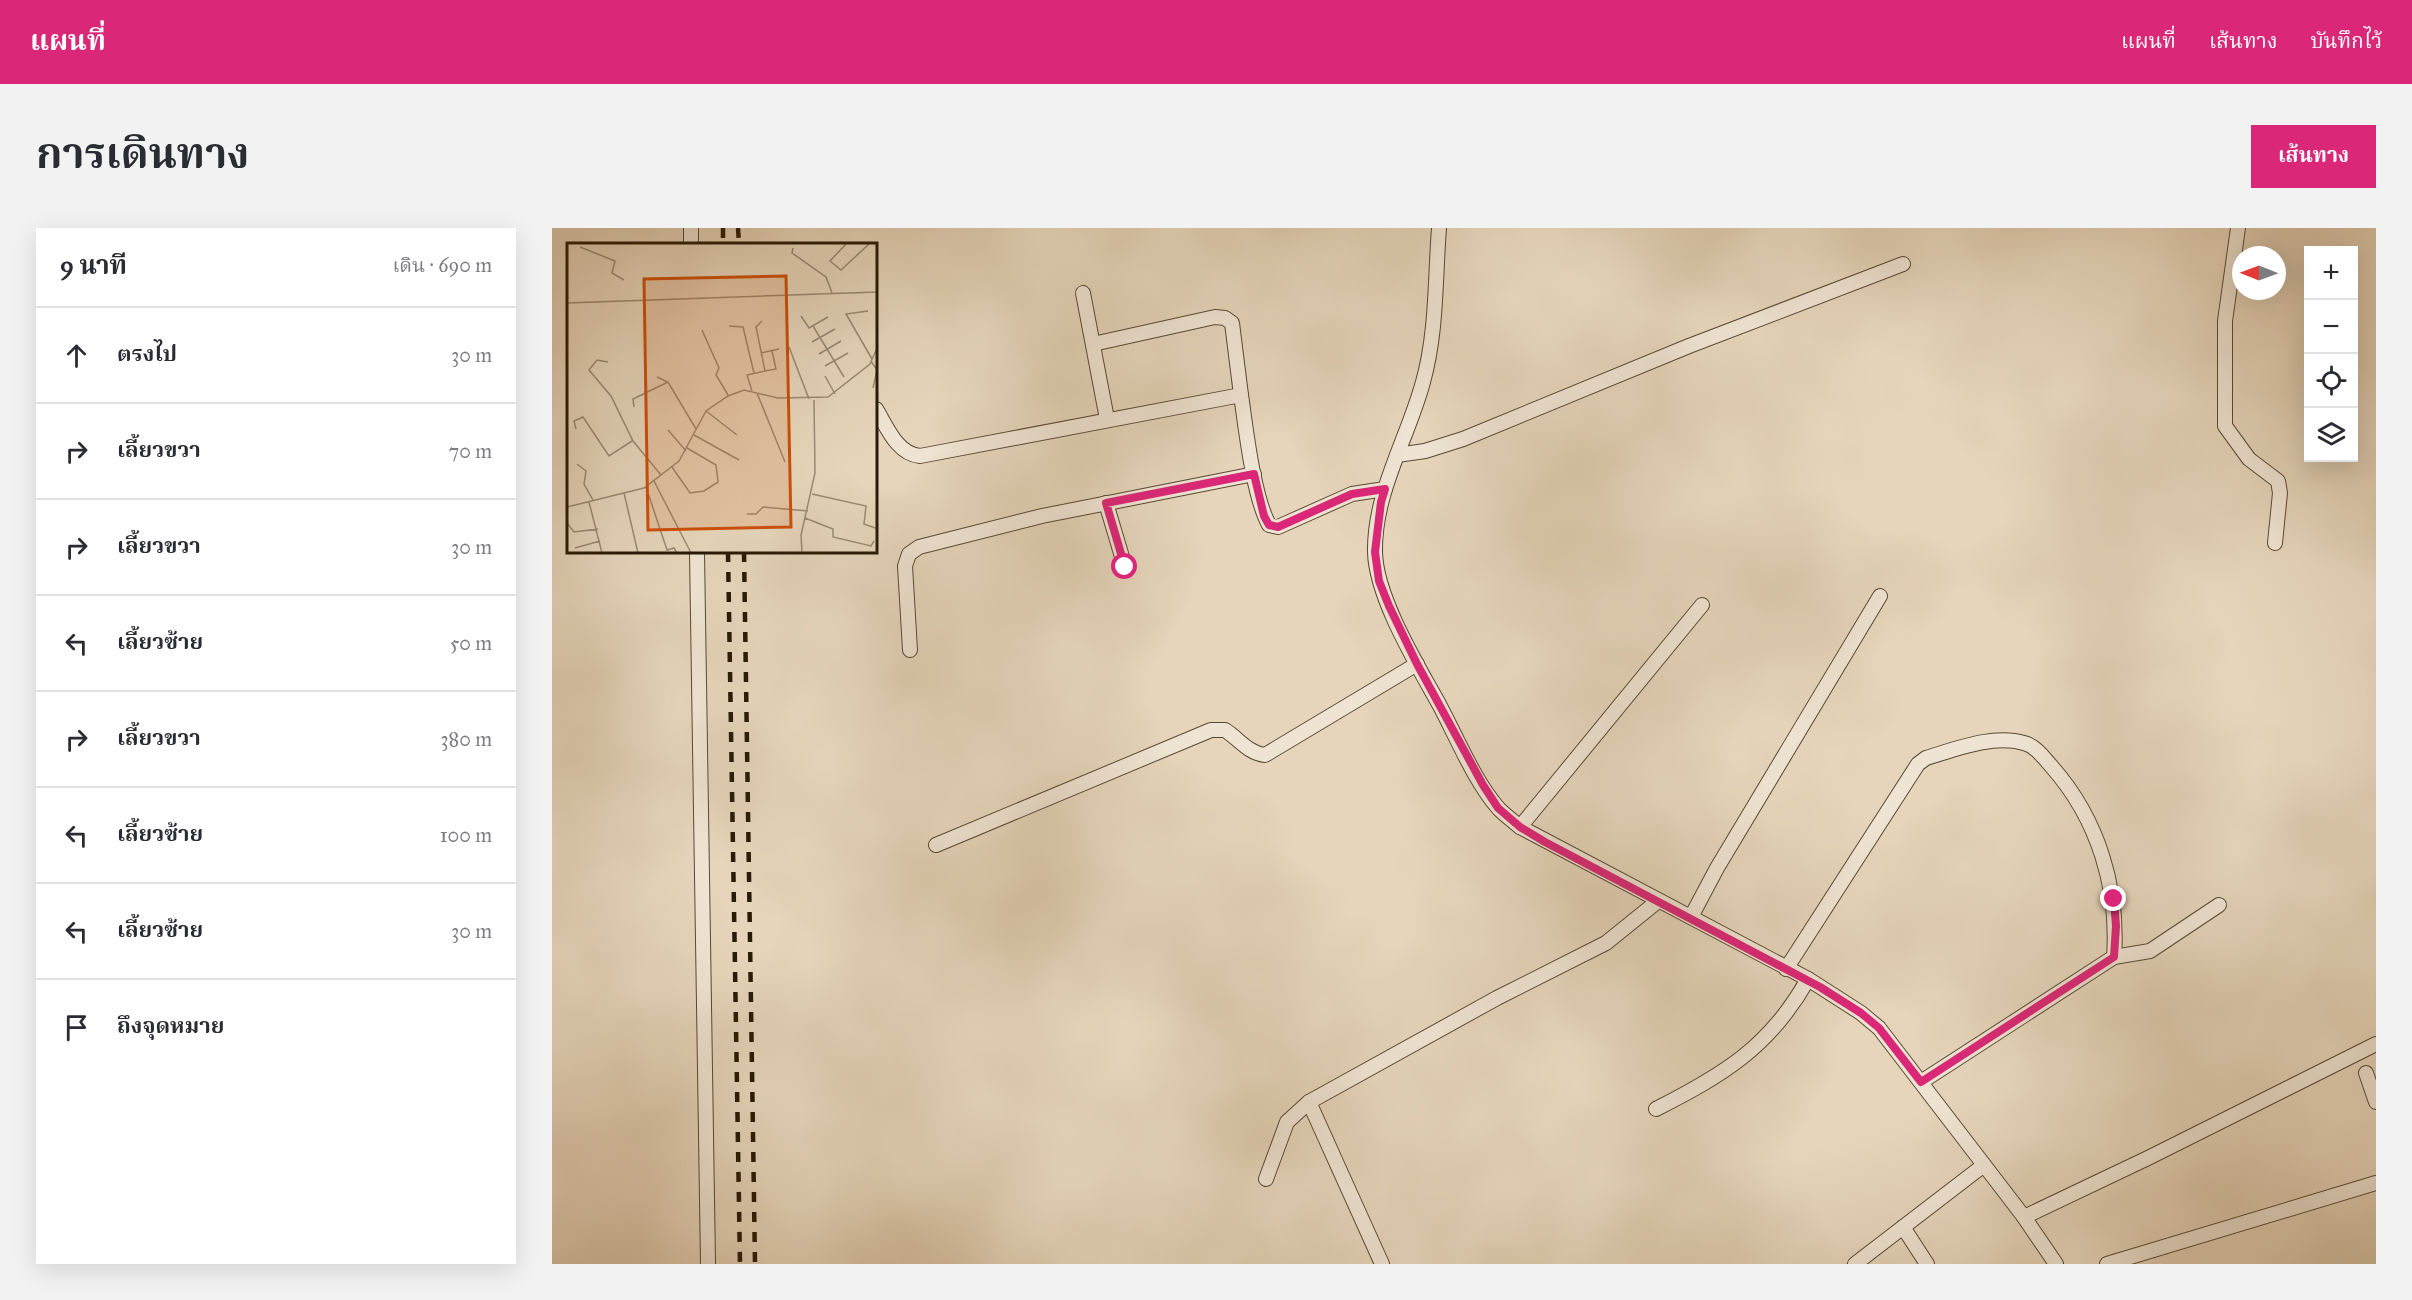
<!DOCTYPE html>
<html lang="th">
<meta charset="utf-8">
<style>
body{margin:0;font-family:"IM FELL Great Primer","Noto Serif Thai",serif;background:#f2f2f3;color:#2b2b33}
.controls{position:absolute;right:18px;top:18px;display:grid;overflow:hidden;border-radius:0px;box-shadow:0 6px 24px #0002}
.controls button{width:54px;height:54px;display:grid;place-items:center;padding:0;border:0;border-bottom:2px solid #e1e1e2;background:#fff;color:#2b2b33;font:30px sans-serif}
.compass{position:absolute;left:1680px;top:18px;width:54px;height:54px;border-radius:50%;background:#fff;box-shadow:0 6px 24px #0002;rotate:271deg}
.stop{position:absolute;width:18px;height:18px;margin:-14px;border:4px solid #db2777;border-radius:50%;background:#fff}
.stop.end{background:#db2777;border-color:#fff;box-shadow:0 2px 6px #0008}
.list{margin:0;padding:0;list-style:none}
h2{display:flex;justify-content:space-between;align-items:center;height:78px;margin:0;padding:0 24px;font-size:26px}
h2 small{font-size:20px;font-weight:400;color:#7c7c81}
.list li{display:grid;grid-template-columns:39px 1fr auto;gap:18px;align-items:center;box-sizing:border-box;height:96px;padding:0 24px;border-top:2px solid #e1e1e2}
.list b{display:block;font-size:22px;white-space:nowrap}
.list em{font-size:20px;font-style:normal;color:#7c7c81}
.icon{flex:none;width:33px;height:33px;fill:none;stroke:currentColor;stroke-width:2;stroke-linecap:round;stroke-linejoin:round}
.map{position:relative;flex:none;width:1824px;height:1036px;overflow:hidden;border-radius:0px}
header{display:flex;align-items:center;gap:36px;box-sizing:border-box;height:84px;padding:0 30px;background:#db2777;color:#fff}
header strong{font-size:28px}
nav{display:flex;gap:33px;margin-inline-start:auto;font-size:21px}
.intro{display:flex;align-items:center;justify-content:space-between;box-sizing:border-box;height:144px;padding:0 36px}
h1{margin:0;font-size:42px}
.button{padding:15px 27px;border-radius:0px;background:#db2777;color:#fff;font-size:21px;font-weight:700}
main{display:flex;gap:36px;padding:0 36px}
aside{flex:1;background:#fff;border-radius:0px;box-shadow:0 6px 24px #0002}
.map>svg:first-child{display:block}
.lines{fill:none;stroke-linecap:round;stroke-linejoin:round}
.street-casing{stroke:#584933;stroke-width:16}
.street{stroke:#efe4d3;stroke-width:14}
.rail{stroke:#291a06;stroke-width:4.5;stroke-dasharray:10 10;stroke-linecap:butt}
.route{stroke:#db2777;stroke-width:8}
.inset-road{fill:none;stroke:#9a8a73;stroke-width:1.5}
.view{fill:#cb500b;fill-opacity:0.15;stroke:#cb500b;stroke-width:3}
.inset-edge{fill:none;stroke:#291a06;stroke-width:3}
</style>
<header>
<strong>แผนที่</strong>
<nav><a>แผนที่</a><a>เส้นทาง</a><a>บันทึกไว้</a></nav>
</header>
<div class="intro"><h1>การเดินทาง</h1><a class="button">เส้นทาง</a></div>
<main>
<aside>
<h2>9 นาที<small>เดิน · 690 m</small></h2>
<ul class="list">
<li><svg class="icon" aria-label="ahead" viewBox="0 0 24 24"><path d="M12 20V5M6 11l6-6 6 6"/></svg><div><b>ตรงไป</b></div><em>30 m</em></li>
<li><svg class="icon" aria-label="right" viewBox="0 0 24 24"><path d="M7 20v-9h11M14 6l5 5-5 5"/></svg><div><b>เลี้ยวขวา</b></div><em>70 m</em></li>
<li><svg class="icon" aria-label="right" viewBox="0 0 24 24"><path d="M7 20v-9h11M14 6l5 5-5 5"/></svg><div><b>เลี้ยวขวา</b></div><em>30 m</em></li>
<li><svg class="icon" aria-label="left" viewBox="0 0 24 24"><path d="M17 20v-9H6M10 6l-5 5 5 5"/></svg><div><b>เลี้ยวซ้าย</b></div><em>50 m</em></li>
<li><svg class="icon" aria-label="right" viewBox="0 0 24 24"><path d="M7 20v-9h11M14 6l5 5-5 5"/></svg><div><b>เลี้ยวขวา</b></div><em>380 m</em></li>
<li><svg class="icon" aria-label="left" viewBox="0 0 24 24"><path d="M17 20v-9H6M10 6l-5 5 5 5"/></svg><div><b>เลี้ยวซ้าย</b></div><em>100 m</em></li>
<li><svg class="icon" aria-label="left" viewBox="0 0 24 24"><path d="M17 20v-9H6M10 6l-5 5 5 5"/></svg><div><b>เลี้ยวซ้าย</b></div><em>30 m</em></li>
<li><svg class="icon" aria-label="arrive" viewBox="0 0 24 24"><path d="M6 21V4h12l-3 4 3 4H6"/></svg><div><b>ถึงจุดหมาย</b></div></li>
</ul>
</aside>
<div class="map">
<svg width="1824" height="1036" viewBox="0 0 1824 1036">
<rect width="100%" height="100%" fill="#e6d5bb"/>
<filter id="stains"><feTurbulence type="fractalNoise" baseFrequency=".00333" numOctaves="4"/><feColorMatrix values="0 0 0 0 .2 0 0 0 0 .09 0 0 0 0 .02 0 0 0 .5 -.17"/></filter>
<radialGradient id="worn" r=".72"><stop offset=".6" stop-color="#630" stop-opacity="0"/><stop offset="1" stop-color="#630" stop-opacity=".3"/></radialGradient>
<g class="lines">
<g class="street-casing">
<g id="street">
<polyline points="139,0 139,16"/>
<path d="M 887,0 C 883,51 885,104 871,154 C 856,210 822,264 823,324 C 824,370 866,438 888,478 C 905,510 923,554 947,581 C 953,587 961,593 968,599 L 1256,751 L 1309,785 L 1327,800 L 1472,989 L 1504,1036"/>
<polyline points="1686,0 1673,93 1673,198 1697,231 1726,253 1728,265 1723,315"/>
<polyline points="531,65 555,191"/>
<polyline points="541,116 663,89 673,90 680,95 689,167"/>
<path d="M 324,181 C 335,199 345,226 368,228 L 689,167 C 694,201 701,267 717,297 L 726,299 L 800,266 L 833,261"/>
<polyline points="845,227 873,223 911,211 1137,118 1351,36"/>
<polyline points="554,275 573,339"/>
<polyline points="145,324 156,1036"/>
<polyline points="358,422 353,338 357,326 367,319 490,288 702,246"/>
<polyline points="968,599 1150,377"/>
<path d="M 384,617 L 659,502 L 673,502 C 687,511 696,525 713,527 L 865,436"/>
<polyline points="1139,689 1165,640 1328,368"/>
<polyline points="1562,729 1598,723 1667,677"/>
<path d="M 1234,741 L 1366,536 L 1374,530 C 1404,521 1441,506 1472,515 C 1484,518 1492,530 1500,539 C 1546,591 1567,660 1562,729 L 1369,854"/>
<polyline points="1814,845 1824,874"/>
<polyline points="757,874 830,1036"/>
<path d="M 1104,881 C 1171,847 1218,819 1256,751"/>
<polyline points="714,951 735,894 757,874 945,770 1054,715 1106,673"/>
<polyline points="1472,989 1596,930 1824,816"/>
<polyline points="1351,999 1375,1036"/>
<polyline points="1303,1036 1432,937"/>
<polyline points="1555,1036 1824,955"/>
</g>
</g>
<use href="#street" class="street"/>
<g class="rail">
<polyline points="171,0 171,16"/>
<polyline points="186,0 187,16"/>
<polyline points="176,324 188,1036"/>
<polyline points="192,324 203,1036"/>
</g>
</g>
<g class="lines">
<polyline class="route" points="573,339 554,275 702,246 712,288 717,297 726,299 800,266 833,261 829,274 823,324 827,353 837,378 865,436 931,557 946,580 968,599 993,614 1268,759 1309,785 1327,800 1369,854 1562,729 1564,698 1562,671"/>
</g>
<g transform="translate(15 15)">
<rect width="310" height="310" fill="#e6d5bb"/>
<path class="inset-road" d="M 279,1 L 263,18 L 274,27 L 302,1M 13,4 L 48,18 L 45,30 L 57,37M 226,5 L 225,10 L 259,34 L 265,50M 0,60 L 311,49M 301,68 L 279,71 L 305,116M 234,73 L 242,85 L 261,74M 162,83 L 176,84 L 187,130M 246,83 L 277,134M 135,87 L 152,125 L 149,132 L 161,152M 245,99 L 268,86M 222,104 L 242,156M 194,110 L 212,106M 252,111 L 274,98M 304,118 L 310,127 L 306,145M 41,119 L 30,117 L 22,127 L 44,153 L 66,198 L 94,232M 258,123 L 281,110M 198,128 L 209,126 L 205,108M 258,133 L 268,151M 90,134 L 101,139 L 129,186M 185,148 L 180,132 L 198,128 L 189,84 L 195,78M 190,150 L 218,219M 67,164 L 66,156 L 101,139M 139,168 L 170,192M 9,186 L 7,178 L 16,174 L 42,213 L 65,198M 101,187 L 119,208M 127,192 L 172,217M 10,221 L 19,228 L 17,241 L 26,257M 105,224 L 123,250 L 137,248 L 151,239 L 149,222 L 120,205M 87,238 L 124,310M 79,244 L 100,307 L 107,305 L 110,310M 57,250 L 71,310M 245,251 L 299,263 L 297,281 L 311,286M 22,259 L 35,310M 0,264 L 77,245 L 112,218 L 139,168 L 161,153 L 177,147 L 211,155 L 261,154 L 303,121 L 311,103M 180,271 L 189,271 L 196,264 L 241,268M 238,275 L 266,286 L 266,294 L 304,303 L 307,298M 0,280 L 7,289 L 31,286M 8,305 L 33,298M 235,310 L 234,292 L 248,230 L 247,157"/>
<path class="view" d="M 219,33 L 224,284 L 81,287 L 77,36 Z"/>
<rect width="310" height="310" class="inset-edge"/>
</g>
<rect width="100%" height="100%" filter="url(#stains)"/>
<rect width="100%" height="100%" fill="url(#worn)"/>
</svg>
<div class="controls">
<button>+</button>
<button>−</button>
<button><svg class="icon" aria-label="locate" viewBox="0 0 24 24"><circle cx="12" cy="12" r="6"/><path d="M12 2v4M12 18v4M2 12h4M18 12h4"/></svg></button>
<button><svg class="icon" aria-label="layers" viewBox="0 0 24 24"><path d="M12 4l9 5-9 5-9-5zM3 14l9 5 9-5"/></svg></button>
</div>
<svg class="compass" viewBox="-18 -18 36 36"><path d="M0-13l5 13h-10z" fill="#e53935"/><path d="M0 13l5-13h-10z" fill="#7c7c81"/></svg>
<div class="stop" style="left:573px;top:339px"></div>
<div class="stop end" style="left:1562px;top:671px"></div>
</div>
</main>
